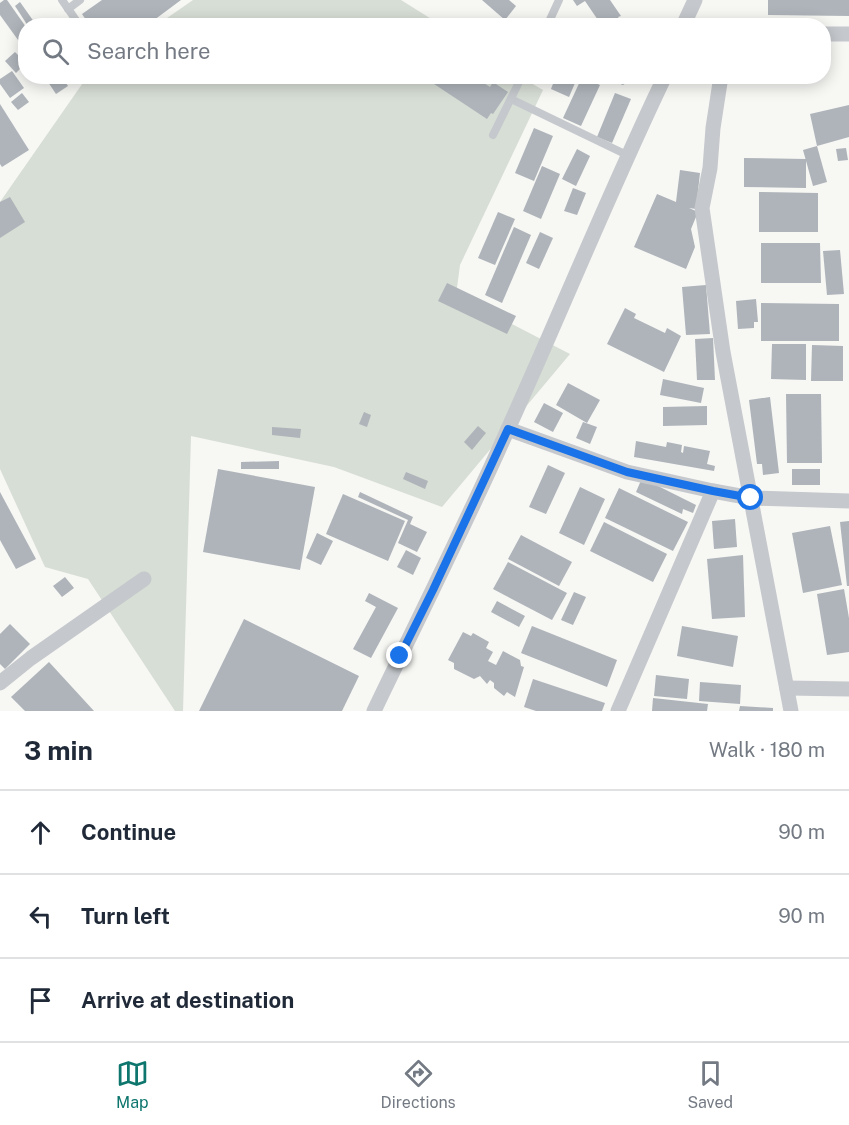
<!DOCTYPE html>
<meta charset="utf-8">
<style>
body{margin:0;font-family:"Public Sans",sans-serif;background:#f2f2f3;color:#1f2937}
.stop{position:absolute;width:18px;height:18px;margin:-14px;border:4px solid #1a73e8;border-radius:50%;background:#fff}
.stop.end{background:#1a73e8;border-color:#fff;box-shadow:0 2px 6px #0008}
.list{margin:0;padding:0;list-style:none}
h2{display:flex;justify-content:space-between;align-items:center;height:78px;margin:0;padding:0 24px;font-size:26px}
h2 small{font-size:20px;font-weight:400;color:#747a83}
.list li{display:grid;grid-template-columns:39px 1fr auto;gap:18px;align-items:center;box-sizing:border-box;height:84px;padding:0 24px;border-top:2px solid #e0e1e3}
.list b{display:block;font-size:22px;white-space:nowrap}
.list em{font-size:20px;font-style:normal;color:#747a83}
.icon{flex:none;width:33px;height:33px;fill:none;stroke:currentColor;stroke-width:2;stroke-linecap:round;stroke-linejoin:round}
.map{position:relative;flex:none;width:849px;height:711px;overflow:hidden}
.search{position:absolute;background:#fff;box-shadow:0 3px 15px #0003;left:18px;right:18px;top:18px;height:66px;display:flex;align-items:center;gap:15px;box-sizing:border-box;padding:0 21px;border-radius:24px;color:#747a83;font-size:22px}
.sheet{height:330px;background:#fff}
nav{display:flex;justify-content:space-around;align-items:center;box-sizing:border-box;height:84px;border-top:2px solid #e0e1e3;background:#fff;font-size:16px;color:#747a83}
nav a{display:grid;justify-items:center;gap:3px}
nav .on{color:#0f766e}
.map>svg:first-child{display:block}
.green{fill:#d7ded5}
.building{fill:#aeb4ba}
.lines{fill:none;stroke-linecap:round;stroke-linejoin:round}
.lane{stroke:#c5c8cc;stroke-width:8}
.street{stroke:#c5c8cc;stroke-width:15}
.route{stroke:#1a73e8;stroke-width:8}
</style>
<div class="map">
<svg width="849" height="711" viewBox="0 0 849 711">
<rect width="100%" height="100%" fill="#f7f7f4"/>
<g class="green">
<polygon points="193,0 401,0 441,25 157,25"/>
<polygon points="87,77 521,77 543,90 460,265 456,295 570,354 442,507 334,467 191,436 183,711 175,711 88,579 45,567 0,469 0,202"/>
</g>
<g class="building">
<polygon points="4,0 7,0 26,27 26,51 0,15 0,3"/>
<polygon points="102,0 181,0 146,26 90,26 82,14"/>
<polygon points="482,0 509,0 516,6 505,20"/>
<polygon points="573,0 610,0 621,16 618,17 624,26 602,26 585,1 577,6"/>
<polygon points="768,0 849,0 849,16 768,15"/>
<polygon points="20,2 37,26 28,26 15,6"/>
<polygon points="15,52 26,63 16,73 5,61"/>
<polygon points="12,71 24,88 10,98 0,84 0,79"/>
<polygon points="44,76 61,76 68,86 56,94"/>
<polygon points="430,76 473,76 490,87 493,82 508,92 493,114 491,113 487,119 428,80"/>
<polygon points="556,76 578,76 569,97 551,89"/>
<polygon points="608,76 631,76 632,79 623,85 611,80"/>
<polygon points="582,77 600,85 581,126 563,118"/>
<polygon points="22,93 29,102 18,110 11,102"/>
<polygon points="615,93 631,99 612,143 597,137"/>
<polygon points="0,104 29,150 2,167 0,164"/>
<polygon points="849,105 849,137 817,146 810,114"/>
<polygon points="534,128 553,136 534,181 515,173"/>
<polygon points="817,146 827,182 813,186 803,150"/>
<polygon points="846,148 848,160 838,161 836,149"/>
<polygon points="577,149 590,156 576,186 562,179"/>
<polygon points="744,158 806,159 806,188 744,187"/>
<polygon points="542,166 560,174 541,219 523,211"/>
<polygon points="680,170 700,173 696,209 689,208 698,212 691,229 695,247 686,269 634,247 657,194 676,202"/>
<polygon points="573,188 586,193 577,215 564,211"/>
<polygon points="759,192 818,193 818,232 759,232"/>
<polygon points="10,197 25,222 0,238 0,202"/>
<polygon points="498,212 515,219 495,265 478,258"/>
<polygon points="514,227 531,235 502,303 485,295"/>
<polygon points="540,232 553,238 539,269 526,263"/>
<polygon points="761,243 820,243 821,283 761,283"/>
<polygon points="840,250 844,294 827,295 823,251"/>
<polygon points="447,283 516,316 507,334 438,301"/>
<polygon points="706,285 710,334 686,335 682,287"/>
<polygon points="756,299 758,322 754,322 754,328 738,329 736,301"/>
<polygon points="761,303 839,304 839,341 761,341"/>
<polygon points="625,308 636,314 634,318 665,333 667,328 681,336 664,372 607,344"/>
<polygon points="713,338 715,380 697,380 695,339"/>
<polygon points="772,344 806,344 806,380 771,379"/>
<polygon points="812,345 843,346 843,381 811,381"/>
<polygon points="663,379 704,388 701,403 660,395"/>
<polygon points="568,383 600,400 587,423 556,405"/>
<polygon points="786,394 821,394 822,463 787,463"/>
<polygon points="770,397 779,473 763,475 762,464 757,464 749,400"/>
<polygon points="544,403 563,413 553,432 534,422"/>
<polygon points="707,406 707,425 663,426 663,407"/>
<polygon points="364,412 371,415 367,427 359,424"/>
<polygon points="583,422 597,427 590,444 576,438"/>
<polygon points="478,426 486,433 472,450 464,442"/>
<polygon points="272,427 301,429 300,438 272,435"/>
<polygon points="636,441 666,447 667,442 682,445 681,452 683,453 684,446 710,451 707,464 715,466 714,471 634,457"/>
<polygon points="279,461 279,469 241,469 241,462"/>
<polygon points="548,465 565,473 546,514 529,507"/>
<polygon points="218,469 315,487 300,570 203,552"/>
<rect x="792" y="469" width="28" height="16"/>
<polygon points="406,472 428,481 425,489 403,479"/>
<polygon points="642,478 696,505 693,513 683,509 682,514 636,492"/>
<polygon points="580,487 605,499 584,545 559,533"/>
<polygon points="619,488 688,522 673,551 605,518"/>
<polygon points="0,492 36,559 16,569 0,540"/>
<polygon points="360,492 413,517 410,524 427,532 417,552 398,543 408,520 358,497"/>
<polygon points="343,494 405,521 388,561 326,534"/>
<polygon points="735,519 737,547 714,549 712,521"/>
<polygon points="849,521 849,586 847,586 840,522"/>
<polygon points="604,522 667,554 653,582 590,551"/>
<polygon points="830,526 842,585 803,593 792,533"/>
<polygon points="317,533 333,541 321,565 306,558"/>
<polygon points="521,535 572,562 559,586 508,559"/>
<polygon points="406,550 421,558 413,575 397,567"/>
<polygon points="743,555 745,617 712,619 707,559"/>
<polygon points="508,562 567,593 552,620 493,589"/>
<polygon points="65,577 74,588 62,597 53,586"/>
<polygon points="844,589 849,618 849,652 827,655 817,594"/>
<polygon points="574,592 586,597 573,625 561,620"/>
<polygon points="369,593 398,608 371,658 353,649 376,607 365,601"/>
<polygon points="497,601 525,616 519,627 491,612"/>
<polygon points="244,619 359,676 342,711 199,711"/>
<polygon points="10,624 30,644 5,669 0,664 0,634"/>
<polygon points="532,626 617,660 607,687 521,653"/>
<polygon points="682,626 738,636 733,667 677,656"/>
<polygon points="463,632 471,636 473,633 489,642 486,648 493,652 488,661 496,665 503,651 520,660 521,666 524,667 515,697 507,692 504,696 494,688 494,683 490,680 487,684 480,676 474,679 454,669 454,663 448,660"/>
<polygon points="49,662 94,711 25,711 11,697"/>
<polygon points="656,675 689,679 687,699 654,696"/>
<polygon points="533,679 605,703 602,711 536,711 524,707"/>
<polygon points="700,682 741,685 740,704 699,701"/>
<polygon points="653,698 708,704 707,711 652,711"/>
<polygon points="740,706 773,708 773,711 739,711"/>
</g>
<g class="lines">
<g class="lane">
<polyline points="62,0 80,26"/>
<polyline points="68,9 80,0"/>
<polyline points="547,26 559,0"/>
<polyline points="511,99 627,155"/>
<polyline points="493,135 522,76"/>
</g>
<g class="street">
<polyline points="683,26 695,0"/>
<polyline points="824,34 849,34"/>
<polyline points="721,76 713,128 710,168 702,208 723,352 791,711"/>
<polyline points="508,429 627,472 713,491 751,498 849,501"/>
<polyline points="0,683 31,658 144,579"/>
<polyline points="787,688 849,689"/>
<path d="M 374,711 C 419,617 466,524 508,429 C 561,312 609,193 665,76"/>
<polyline points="618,711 713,491"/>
</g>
</g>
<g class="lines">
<polyline class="route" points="400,656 433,590 508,429 627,472 713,491 751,498"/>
</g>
</svg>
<div class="stop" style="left:751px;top:498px"></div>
<div class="stop end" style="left:400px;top:656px"></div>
<div class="search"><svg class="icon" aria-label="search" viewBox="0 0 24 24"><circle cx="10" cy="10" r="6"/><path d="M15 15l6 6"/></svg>Search here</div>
</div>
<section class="sheet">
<h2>3 min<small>Walk · 180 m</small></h2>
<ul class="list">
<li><svg class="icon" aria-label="ahead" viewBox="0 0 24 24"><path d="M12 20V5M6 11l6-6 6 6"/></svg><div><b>Continue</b></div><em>90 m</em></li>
<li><svg class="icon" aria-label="left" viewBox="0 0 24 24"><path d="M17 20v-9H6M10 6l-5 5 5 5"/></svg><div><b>Turn left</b></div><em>90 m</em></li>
<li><svg class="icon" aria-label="arrive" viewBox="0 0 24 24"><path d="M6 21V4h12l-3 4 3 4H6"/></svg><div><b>Arrive at destination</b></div></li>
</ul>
</section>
<nav>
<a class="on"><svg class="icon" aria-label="map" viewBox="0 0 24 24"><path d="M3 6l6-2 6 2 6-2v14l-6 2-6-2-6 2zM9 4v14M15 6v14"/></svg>Map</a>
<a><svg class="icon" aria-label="directions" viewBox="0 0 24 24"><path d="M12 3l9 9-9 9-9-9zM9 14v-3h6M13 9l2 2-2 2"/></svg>Directions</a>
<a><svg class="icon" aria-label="saved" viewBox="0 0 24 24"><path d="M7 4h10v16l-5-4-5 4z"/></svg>Saved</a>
</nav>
